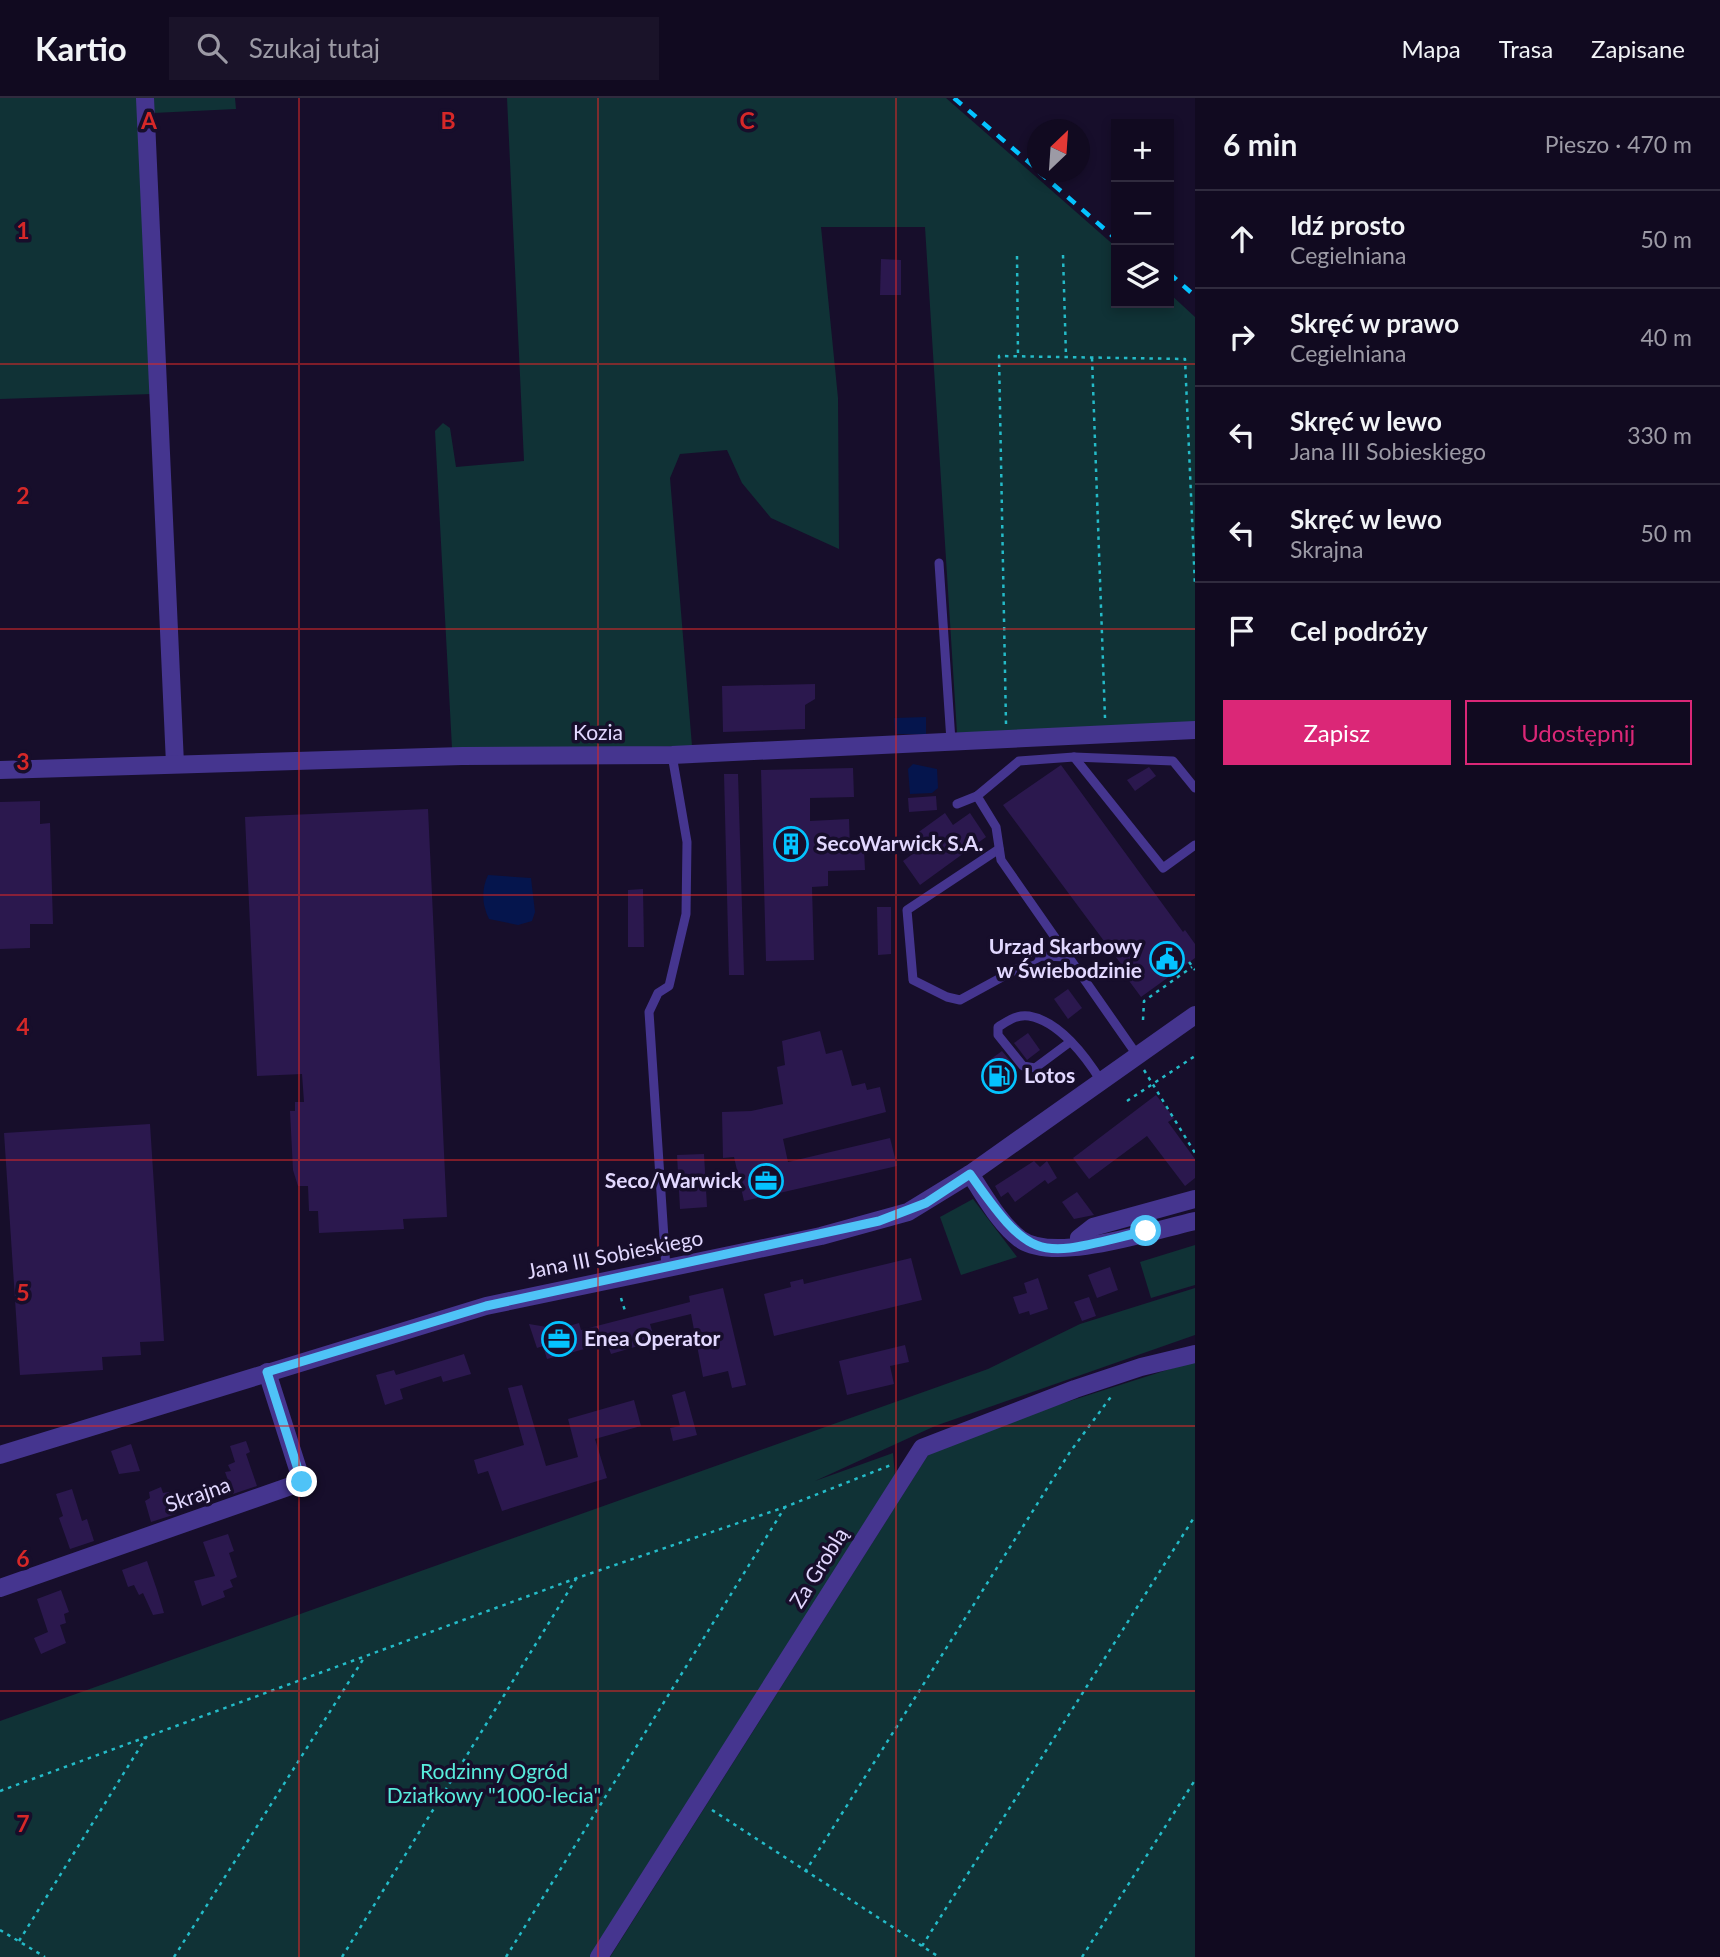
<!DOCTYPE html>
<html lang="pl">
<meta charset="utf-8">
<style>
body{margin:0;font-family:Lato,sans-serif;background:#1a1329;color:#f1f3f6}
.controls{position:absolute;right:21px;top:21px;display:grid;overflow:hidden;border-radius:0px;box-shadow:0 4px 10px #0003}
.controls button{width:63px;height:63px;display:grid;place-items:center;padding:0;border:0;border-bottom:2px solid #302b3e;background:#110a20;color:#f1f3f6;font:35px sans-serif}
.compass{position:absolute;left:1027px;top:21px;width:63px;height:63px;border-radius:50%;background:#110a20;box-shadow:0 4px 10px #0003;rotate:25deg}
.stop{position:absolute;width:21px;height:21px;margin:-16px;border:5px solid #4fc3f7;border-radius:50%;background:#fff}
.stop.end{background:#4fc3f7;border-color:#fff;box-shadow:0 2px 7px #0008}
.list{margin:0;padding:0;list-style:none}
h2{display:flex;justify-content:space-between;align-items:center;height:91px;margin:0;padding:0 28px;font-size:30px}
h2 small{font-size:23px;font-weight:400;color:#9c9aa5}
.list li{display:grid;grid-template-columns:46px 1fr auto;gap:21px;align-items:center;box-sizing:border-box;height:98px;padding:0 28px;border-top:2px solid #302b3e}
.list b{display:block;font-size:26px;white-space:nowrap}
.list p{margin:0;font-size:23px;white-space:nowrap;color:#9c9aa5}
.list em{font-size:23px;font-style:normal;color:#9c9aa5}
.actions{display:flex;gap:14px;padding:21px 28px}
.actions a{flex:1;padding:16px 0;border:2px solid #db2777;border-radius:0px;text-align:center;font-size:24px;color:#db2777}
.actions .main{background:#db2777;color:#fff}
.icon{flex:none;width:38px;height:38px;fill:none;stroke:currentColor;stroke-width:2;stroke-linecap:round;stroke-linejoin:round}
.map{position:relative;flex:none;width:1195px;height:1859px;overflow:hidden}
header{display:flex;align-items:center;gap:42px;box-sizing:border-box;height:98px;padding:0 35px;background:#110a20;border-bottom:2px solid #302b3e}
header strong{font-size:33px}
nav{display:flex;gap:38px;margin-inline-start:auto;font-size:24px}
.search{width:490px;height:63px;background:#1a1329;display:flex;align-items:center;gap:18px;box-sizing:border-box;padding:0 24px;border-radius:0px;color:#9c9aa5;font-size:26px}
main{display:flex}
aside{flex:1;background:#110a20}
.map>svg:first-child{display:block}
.green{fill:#103236}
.water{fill:#05154d}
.building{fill:#2b184e}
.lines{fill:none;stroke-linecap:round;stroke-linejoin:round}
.path{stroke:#24bbc8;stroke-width:2.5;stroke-dasharray:3.5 5;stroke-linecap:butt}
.service{stroke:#45358f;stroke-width:9}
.minor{stroke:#45358f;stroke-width:18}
.tertiary{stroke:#45358f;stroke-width:18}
.rail{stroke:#04c3ff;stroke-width:4.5;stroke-dasharray:10 9;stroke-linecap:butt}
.route{stroke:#4fc3f7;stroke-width:9}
.grid{fill:none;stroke:#d62828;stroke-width:2;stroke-opacity:0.55}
.labels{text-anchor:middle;stroke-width:7;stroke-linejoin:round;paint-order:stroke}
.street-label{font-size:21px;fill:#e2d8ff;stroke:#170e2b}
.poi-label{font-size:21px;font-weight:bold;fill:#e2d8ff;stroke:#170e2b;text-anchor:start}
.park-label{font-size:21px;fill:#58ecdc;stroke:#170e2b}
.grid-label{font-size:23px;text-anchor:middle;font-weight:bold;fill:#d62828;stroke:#170e2b;stroke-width:7;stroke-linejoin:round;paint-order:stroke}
</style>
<header>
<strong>Kartio</strong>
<div class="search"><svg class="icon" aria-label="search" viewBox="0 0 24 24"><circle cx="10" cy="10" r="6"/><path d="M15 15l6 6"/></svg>Szukaj tutaj</div>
<nav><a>Mapa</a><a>Trasa</a><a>Zapisane</a></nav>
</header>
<main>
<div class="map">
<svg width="1195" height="1859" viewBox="0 0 1195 1859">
<rect width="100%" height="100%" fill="#170e2b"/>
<g class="green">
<polygon points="0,0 235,0 236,11 153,15 152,296 0,301"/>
<polygon points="507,0 946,0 1116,149 1116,205 1169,205 1169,195 1195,219 1195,627 957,635 925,129 821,129 838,300 839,451 771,420 742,385 727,352 680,356 670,380 692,648 455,654 452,650 435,333 443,325 450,330 456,369 524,363"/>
<polygon points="973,1101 1017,1159 961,1177 940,1119"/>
<polygon points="1195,1147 1195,1187 1151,1200 1140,1164"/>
<polygon points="1195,1190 1195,1237 935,1328 815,1383 893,1355 895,1377 590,1859 0,1859 0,1623 988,1271 1080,1226"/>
<polygon points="1195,1263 1195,1859 610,1859 928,1357 998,1326"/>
</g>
<g class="water">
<polygon points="926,619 926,636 895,636 894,620"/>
<polygon points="913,666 937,671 938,690 932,695 910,696 908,671"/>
<path d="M 488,777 L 531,780 L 535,814 L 532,823 L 518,827 L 489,821 C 482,807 481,792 488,777 Z"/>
</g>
<g class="building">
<polygon points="881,161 901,162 901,197 880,197"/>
<polygon points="815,586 815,601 805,607 805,631 723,634 722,588"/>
<polygon points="1061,667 1183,834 1185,832 1195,846 1195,860 1141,899 1124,876 1127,874 1003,707"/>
<polygon points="1149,669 1156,678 1135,693 1127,682"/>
<polygon points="853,670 854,699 810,700 810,723 849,721 850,751 864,751 865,772 828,773 828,788 812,789 814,862 766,863 761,672"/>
<polygon points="724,676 738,676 744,877 729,877"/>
<polygon points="936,698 937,712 909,714 908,700"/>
<polygon points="40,703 40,726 50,725 53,826 30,826 30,850 0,851 0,704"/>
<polygon points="428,711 447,1119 403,1121 404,1131 319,1135 318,1113 309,1113 308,1088 298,1088 293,1072 290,1013 295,1013 295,1004 304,1004 302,976 257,978 245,719"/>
<polygon points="945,715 953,727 970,715 986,739 920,787 903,763 925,747 916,736"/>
<polygon points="643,791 644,849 628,849 628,792"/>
<polygon points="877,809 891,809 891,856 878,857"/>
<polygon points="1068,891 1082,910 1068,921 1054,901"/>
<polygon points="820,933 826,956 842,952 852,988 865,985 867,992 880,989 886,1014 783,1041 788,1064 890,1040 897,1068 744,1103 734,1059 723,1060 722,1014 751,1013 783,1006 777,969 785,967 782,943"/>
<polygon points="1028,935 1040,952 1027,962 1014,945"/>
<polygon points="1002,953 1016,970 997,984 984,966"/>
<polygon points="1156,997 1174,1020 1168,1024 1195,1061 1195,1080 1185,1088 1147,1038 1089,1081 1073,1060"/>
<polygon points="150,1026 164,1243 140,1244 141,1257 102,1259 103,1272 20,1277 4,1035"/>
<polygon points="704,1056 707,1109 680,1111 677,1057"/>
<polygon points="1034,1063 1040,1069 1047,1063 1057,1080 1048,1086 1045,1082 1015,1104 1008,1094 1001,1099 995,1088"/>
<polygon points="1077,1094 1094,1117 1074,1121 1062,1104"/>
<polygon points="911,1160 922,1202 774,1238 764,1196 791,1189 790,1184 803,1181 804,1186"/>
<polygon points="1110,1169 1118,1192 1097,1200 1088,1177"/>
<polygon points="1038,1180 1048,1211 1030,1217 1029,1213 1019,1216 1013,1199 1027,1195 1024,1185"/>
<polygon points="723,1190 746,1287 732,1290 728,1273 703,1279 691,1216 650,1226 655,1243 611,1256 607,1245 547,1261 543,1248 537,1250 529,1226 547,1229 548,1234 579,1225 581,1232 690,1204 689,1198"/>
<polygon points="1089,1199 1096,1218 1082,1223 1074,1204"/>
<polygon points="905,1247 909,1264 890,1268 894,1286 847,1297 839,1263"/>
<polygon points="464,1256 471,1276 443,1284 441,1278 400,1291 403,1301 385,1307 376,1277 394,1272 396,1277"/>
<polygon points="522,1287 546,1368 578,1359 568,1321 634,1302 641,1328 595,1341 607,1380 502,1413 488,1373 478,1376 474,1362 524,1347 508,1290"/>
<polygon points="685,1293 697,1337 673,1343 670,1330 680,1328 672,1297"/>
<polygon points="246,1343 250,1354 246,1356 257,1388 233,1396 225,1374 231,1373 228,1367 235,1364 230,1348"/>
<polygon points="131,1346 140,1373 119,1376 111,1353"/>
<polygon points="161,1389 163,1395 169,1394 176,1416 151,1424 145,1403 150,1400 149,1394"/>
<polygon points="72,1391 82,1423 87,1421 94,1443 70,1451 59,1420 63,1418 56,1396"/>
<polygon points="228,1436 234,1453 229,1455 237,1479 230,1482 233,1489 223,1493 225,1499 202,1508 194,1483 215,1478 203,1444"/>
<polygon points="147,1463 157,1492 164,1515 153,1517 143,1495 139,1497 134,1487 128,1489 122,1472"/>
<polygon points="61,1492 69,1514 64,1516 66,1525 60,1527 66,1545 41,1556 34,1540 48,1534 37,1501"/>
</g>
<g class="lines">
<g class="path">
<polyline points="1063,157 1066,258"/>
<polyline points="1017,158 1018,258"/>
<polyline points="1092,260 1105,620"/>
<polyline points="1006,626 999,258 1185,261 1195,488"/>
<polyline points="1189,864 1195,872"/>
<polyline points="1143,922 1144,903 1192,869"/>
<polyline points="1144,972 1195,1055"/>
<polyline points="1127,1003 1195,958"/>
<polyline points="621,1200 626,1216"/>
<polyline points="0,1693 577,1480 785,1409 891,1367"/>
<polyline points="712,1712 939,1859"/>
<polyline points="805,1774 1070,1354 1113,1296"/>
<polyline points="0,1832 45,1859"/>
<polyline points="19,1843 147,1638"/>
<polyline points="922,1848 1195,1418"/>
<polyline points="174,1859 364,1560"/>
<polyline points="342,1859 576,1481"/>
<polyline points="506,1859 785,1409"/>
<polyline points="1082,1859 1195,1682"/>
</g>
<g class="service">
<polyline points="939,465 951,643"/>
<polyline points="1074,659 1163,770 1195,747"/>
<polyline points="957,706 977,698"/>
<polyline points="999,751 907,812 913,882 947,899 960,902 1041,858 1069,859"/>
<path d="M 1070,944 L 1035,970 L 1023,968 L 998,937 L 998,929 C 1008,923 1017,916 1029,918 C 1059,923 1086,959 1101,983"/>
<polyline points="1137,957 1001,762 996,729 977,698 1019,663 1074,659 1173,663 1195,690"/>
<polyline points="666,1170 649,914 658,895 669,888 686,816 687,744 672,657"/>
</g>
<g class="minor">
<polyline points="145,0 175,666"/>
<polyline points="0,672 462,658 672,657 1195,632"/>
<path d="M 970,1076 C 985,1098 999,1125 1020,1141 C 1055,1166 1154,1132 1195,1123"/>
<polyline points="1081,1148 1079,1140 1093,1129 1195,1101"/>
<polyline points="0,1490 302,1384 267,1274"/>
<polyline points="599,1859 922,1350 1075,1291 1141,1269 1195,1256"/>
</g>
<polyline class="tertiary" points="0,1357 486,1208 821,1138 908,1114 970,1076 1195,917"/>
<g class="rail">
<polyline points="954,0 1038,72"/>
<polyline points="1039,74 1116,141"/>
<polyline points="1169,175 1195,198"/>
</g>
</g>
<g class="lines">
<path class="route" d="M 302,1384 L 267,1274 L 486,1208 L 879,1123 L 926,1105 L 970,1076 C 1036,1170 1039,1158 1146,1133"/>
</g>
<path class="grid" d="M 299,0 L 299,1859M 598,0 L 598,1859M 896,0 L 896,1859M 0,266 L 1195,266M 0,531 L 1195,531M 0,797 L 1195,797M 0,1062 L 1195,1062M 0,1328 L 1195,1328M 0,1593 L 1195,1593"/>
<defs>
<g id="building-ring" transform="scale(1.75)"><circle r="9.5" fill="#170e2b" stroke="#04c3ff" stroke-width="1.5"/><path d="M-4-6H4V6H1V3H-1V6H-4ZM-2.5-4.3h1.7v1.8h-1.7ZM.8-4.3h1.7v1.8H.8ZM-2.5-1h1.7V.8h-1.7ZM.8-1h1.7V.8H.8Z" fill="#04c3ff"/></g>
<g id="civic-ring" transform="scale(1.75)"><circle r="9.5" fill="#170e2b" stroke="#04c3ff" stroke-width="1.5"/><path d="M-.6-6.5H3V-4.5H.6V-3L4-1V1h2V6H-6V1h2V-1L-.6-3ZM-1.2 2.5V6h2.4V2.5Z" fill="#04c3ff"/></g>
<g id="fuel-ring" transform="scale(1.75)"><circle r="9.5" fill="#170e2b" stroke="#04c3ff" stroke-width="1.5"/><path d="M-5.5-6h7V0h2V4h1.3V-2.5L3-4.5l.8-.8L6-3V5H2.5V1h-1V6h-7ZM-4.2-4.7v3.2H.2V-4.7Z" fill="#04c3ff"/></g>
<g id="office-ring" transform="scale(1.75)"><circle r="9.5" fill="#170e2b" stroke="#04c3ff" stroke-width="1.5"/><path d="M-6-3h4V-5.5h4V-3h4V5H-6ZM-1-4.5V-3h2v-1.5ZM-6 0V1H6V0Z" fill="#04c3ff"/></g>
</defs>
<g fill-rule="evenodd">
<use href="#building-ring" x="791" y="746"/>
<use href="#civic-ring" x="1167" y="861"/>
<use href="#fuel-ring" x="999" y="978"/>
<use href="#office-ring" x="766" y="1083"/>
<use href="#office-ring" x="559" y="1241"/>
</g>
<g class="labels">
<g class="street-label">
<text x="598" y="642">Kozia</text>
<text transform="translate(615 1157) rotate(-11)" y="7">Jana III Sobieskiego</text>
<text transform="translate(198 1397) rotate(-19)" y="7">Skrajna</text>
<text transform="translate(819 1470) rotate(-58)" y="7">Za Groblą</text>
</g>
<g class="poi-label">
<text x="816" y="753">SecoWarwick S.A.</text>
<text x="1142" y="856" text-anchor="end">Urząd Skarbowy<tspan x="1142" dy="24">w Świebodzinie</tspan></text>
<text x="1024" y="985">Lotos</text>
<text x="742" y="1090" text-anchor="end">Seco/Warwick</text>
<text x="584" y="1248">Enea Operator</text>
</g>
<g class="park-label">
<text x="494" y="1681">Rodzinny Ogród<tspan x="494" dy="24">Działkowy "1000-lecia"</tspan></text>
</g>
</g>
<g class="grid-label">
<text x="149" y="31">A</text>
<text x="448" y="31">B</text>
<text x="747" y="31">C</text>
<text x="23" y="141">1</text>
<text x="23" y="406">2</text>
<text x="23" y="672">3</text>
<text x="23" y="937">4</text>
<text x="23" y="1203">5</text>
<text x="23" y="1469">6</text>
<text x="23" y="1734">7</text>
</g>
</svg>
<div class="controls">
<button>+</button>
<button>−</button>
<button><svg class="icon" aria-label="layers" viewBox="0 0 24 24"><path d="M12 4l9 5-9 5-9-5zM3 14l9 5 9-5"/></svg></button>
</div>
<svg class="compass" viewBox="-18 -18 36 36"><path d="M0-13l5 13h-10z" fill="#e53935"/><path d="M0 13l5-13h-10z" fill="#9c9aa5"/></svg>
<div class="stop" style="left:1146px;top:1133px"></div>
<div class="stop end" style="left:302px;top:1384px"></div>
</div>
<aside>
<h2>6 min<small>Pieszo · 470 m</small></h2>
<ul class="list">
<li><svg class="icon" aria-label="ahead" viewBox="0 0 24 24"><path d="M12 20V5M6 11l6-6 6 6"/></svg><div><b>Idź prosto</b><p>Cegielniana</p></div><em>50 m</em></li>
<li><svg class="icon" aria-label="right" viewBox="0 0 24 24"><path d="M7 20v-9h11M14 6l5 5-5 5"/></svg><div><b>Skręć w prawo</b><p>Cegielniana</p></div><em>40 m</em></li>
<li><svg class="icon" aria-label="left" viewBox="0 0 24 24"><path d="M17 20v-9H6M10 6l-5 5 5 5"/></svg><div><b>Skręć w lewo</b><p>Jana III Sobieskiego</p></div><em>330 m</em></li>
<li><svg class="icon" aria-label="left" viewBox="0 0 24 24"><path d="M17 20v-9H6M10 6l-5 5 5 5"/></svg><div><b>Skręć w lewo</b><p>Skrajna</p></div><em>50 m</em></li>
<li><svg class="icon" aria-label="arrive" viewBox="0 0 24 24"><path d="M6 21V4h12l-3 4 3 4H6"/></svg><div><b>Cel podróży</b></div></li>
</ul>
<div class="actions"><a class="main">Zapisz</a><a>Udostępnij</a></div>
</aside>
</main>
